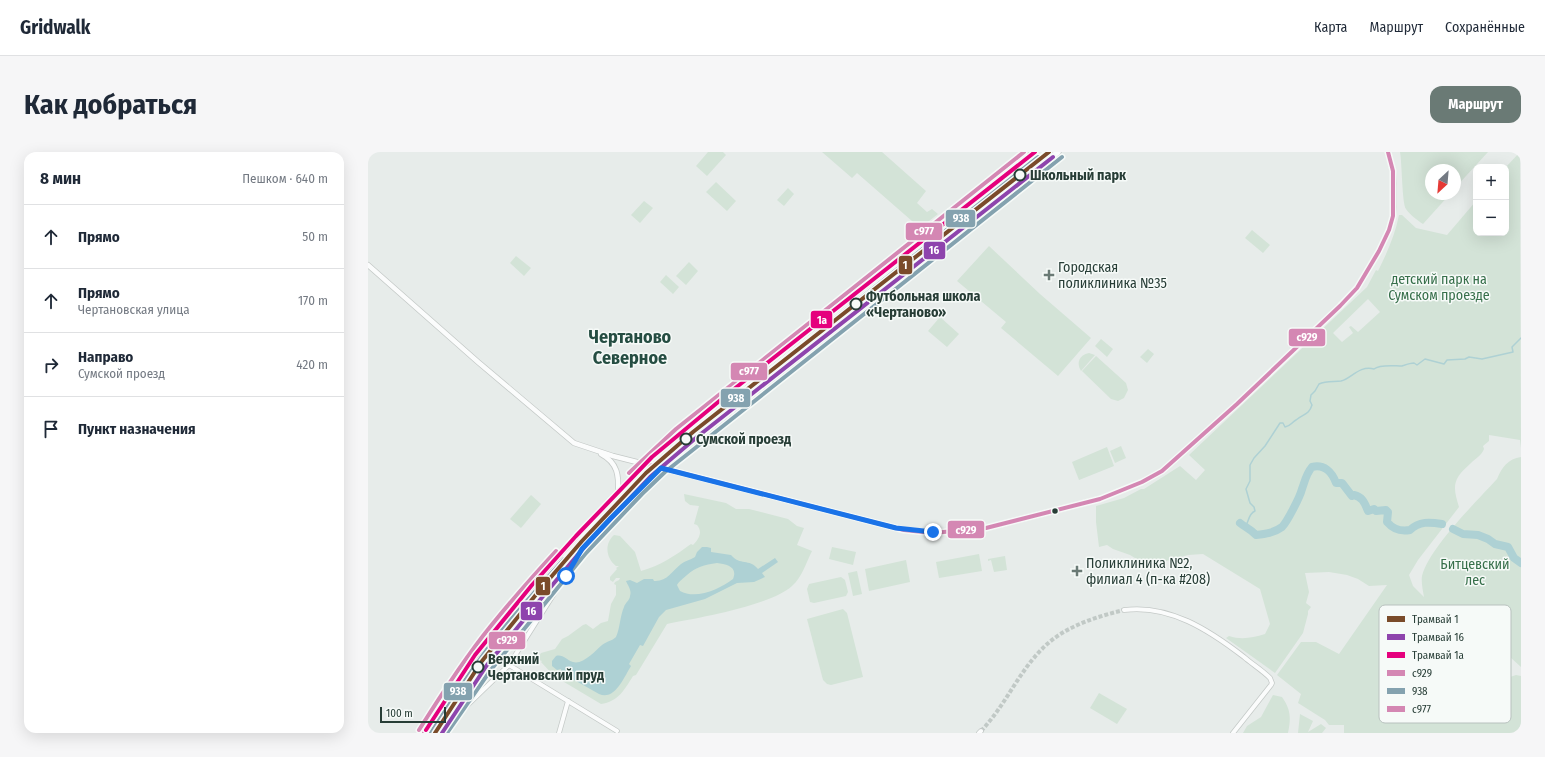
<!DOCTYPE html>
<html lang="ru">
<meta charset="utf-8">
<style>
body{margin:0;font-family:"Fira Sans Condensed",sans-serif;background:#f6f6f7;color:#1f2937}
.controls{position:absolute;right:12px;top:12px;display:grid;overflow:hidden;border-radius:8px;box-shadow:0 4px 16px #0002}
.controls button{width:36px;height:36px;display:grid;place-items:center;padding:0;border:0;border-bottom:1px solid #e0e1e3;background:#fff;color:#1f2937;font:20px sans-serif}
.compass{position:absolute;left:1057px;top:12px;width:36px;height:36px;border-radius:50%;background:#fff;box-shadow:0 4px 16px #0002;rotate:206deg}
.scale{position:absolute;left:12px;bottom:10px;width:66px;box-sizing:border-box;padding-left:4px;border:2px solid #273d36;border-top:0;font-size:11px;line-height:14px;white-space:nowrap;color:#273d36;-webkit-text-stroke:3px #f6faf8;paint-order:stroke}
.stop{position:absolute;width:12px;height:12px;margin:-9px;border:3px solid #1a73e8;border-radius:50%;background:#fff}
.stop.end{background:#1a73e8;border-color:#fff;box-shadow:0 1px 4px #0008}
.list{margin:0;padding:0;list-style:none}
h2{display:flex;justify-content:space-between;align-items:center;height:52px;margin:0;padding:0 16px;font-size:17px}
h2 small{font-size:13px;font-weight:400;color:#747a83}
.list li{display:grid;grid-template-columns:26px 1fr auto;gap:12px;align-items:center;box-sizing:border-box;height:64px;padding:0 16px;border-top:1px solid #e0e1e3}
.list b{display:block;font-size:15px;white-space:nowrap}
.list p{margin:0;font-size:13px;white-space:nowrap;color:#747a83}
.list em{font-size:13px;font-style:normal;color:#747a83}
.icon{flex:none;width:22px;height:22px;fill:none;stroke:currentColor;stroke-width:2;stroke-linecap:round;stroke-linejoin:round}
.map{position:relative;flex:none;width:1153px;height:581px;overflow:hidden;border-radius:12px}
header{display:flex;align-items:center;gap:24px;box-sizing:border-box;height:56px;padding:0 20px;background:#fff;border-bottom:1px solid #e0e1e3}
header strong{font-size:19px}
nav{display:flex;gap:22px;margin-inline-start:auto;font-size:14px}
.intro{display:flex;align-items:center;justify-content:space-between;box-sizing:border-box;height:96px;padding:0 24px}
h1{margin:0;font-size:28px}
.button{padding:10px 18px;border-radius:12px;background:#6a7a75;color:#fff;font-size:14px;font-weight:700}
main{display:flex;gap:24px;padding:0 24px}
aside{flex:1;background:#fff;border-radius:12px;box-shadow:0 4px 16px #0002}
.map>svg:first-child{display:block}
.green{fill:#d3e3d7;fill-rule:evenodd}
.water{fill:#aed1d4;fill-rule:evenodd}
.lines{fill:none;stroke-linecap:round;stroke-linejoin:round}
.stream{stroke:#aed1d4;stroke-width:1.5}
.river{stroke:#aed1d4;stroke-width:8}
.minor-tunnel{stroke:#c1c9c6;stroke-width:4;stroke-dasharray:4 2;stroke-linecap:butt}
.minor-casing{stroke:#c4c9c7;stroke-width:5.5}
.tertiary-casing{stroke:#c4c9c7;stroke-width:6}
.secondary-casing{stroke:#c5cac8;stroke-width:7}
.minor{stroke:#fbfcfc;stroke-width:4}
.tertiary{stroke:#fbfcfc;stroke-width:4.5}
.secondary{stroke:#fbfcfc;stroke-width:5.5}
.bus-1-casing{stroke:#f6faf8;stroke-width:7}
.bus-2-casing{stroke:#f6faf8;stroke-width:7}
.bus-3-casing{stroke:#f6faf8;stroke-width:7}
.bus-1{stroke:#d487b3;stroke-width:4}
.bus-2{stroke:#84a2af;stroke-width:4}
.bus-3{stroke:#d487b3;stroke-width:4}
.tram-1-casing{stroke:#f6faf8;stroke-width:7}
.tram-2-casing{stroke:#f6faf8;stroke-width:7}
.tram-3-casing{stroke:#f6faf8;stroke-width:7}
.tram-1{stroke:#7a4b2a;stroke-width:4}
.tram-2{stroke:#8e44ad;stroke-width:4}
.tram-3{stroke:#e5007d;stroke-width:4}
.route{stroke:#1a73e8;stroke-width:5}
.stop-dot{fill:#f6faf8;stroke:#273d36;stroke-width:2}
.poi-dot{fill:#6a7a75;stroke:#f6faf8;stroke-width:1.5}
.bus-dot{fill:#273d36;stroke:#f6faf8;stroke-width:1.5}
.labels{text-anchor:middle;stroke-width:3;stroke-linejoin:round;paint-order:stroke}
.stop-label{font-size:14px;font-weight:bold;fill:#273d36;stroke:#f6faf8;text-anchor:start}
.poi-label{font-size:14px;fill:#273d36;stroke:#f6faf8;text-anchor:start}
.park-label{font-size:14px;fill:#366f4a;stroke:#f6faf8}
.district-label{font-size:18px;font-weight:bold;fill:#254d42;stroke:#f6faf8}
.key{fill:#f6faf8;stroke:#b8c1be;stroke-width:1}
.key-label{font-size:11px;fill:#273d36}
.line-badge{stroke:#f6faf8;stroke-width:1.5}
.badge-label{font-size:11px;text-anchor:middle;font-weight:bold;fill:#fff}
</style>
<header>
<strong>Gridwalk</strong>
<nav><a>Карта</a><a>Маршрут</a><a>Сохранённые</a></nav>
</header>
<div class="intro"><h1>Как добраться</h1><a class="button">Маршрут</a></div>
<main>
<aside>
<h2>8 мин<small>Пешком · 640 m</small></h2>
<ul class="list">
<li><svg class="icon" aria-label="ahead" viewBox="0 0 24 24"><path d="M12 20V5M6 11l6-6 6 6"/></svg><div><b>Прямо</b></div><em>50 m</em></li>
<li><svg class="icon" aria-label="ahead" viewBox="0 0 24 24"><path d="M12 20V5M6 11l6-6 6 6"/></svg><div><b>Прямо</b><p>Чертановская улица</p></div><em>170 m</em></li>
<li><svg class="icon" aria-label="right" viewBox="0 0 24 24"><path d="M7 20v-9h11M14 6l5 5-5 5"/></svg><div><b>Направо</b><p>Сумской проезд</p></div><em>420 m</em></li>
<li><svg class="icon" aria-label="arrive" viewBox="0 0 24 24"><path d="M6 21V4h12l-3 4 3 4H6"/></svg><div><b>Пункт назначения</b></div></li>
</ul>
</aside>
<div class="map">
<svg width="1153" height="581" viewBox="0 0 1153 581">
<rect width="100%" height="100%" fill="#e7ecea"/>
<g class="green">
<polygon points="340,0 355,0 358,3 339,24 328,14"/>
<polygon points="454,0 514,0 558,39 549,51 559,60 564,57 570,62 552,76 489,21 484,26"/>
<path d="M 1032,0 L 1120,0 L 1087,36 L 1087,18 L 1063,18 L 1063,42 L 1082,42 L 1055,72 C 1049,68 1042,63 1038,57 C 1034,52 1034,10 1032,0 Z"/>
<path d="M 1152,0 L 1153,296 L 1152,288 L 1121,283 L 1121,289 L 1115,294 L 1116,297 C 1113,304 1108,306 1103,311 C 1085,327 1084,333 1091,355 L 1050,408 L 1041,423 L 1045,434 L 1056,445 C 1055,439 1053,430 1054,424 C 1061,396 1109,349 1129,327 C 1134,315 1140,307 1153,305 L 1153,515 L 1142,505 L 1127,515 L 1136,527 L 1148,523 L 1153,524 L 1153,581 L 976,581 L 976,573 L 961,573 L 957,568 L 930,551 L 933,542 L 909,523 L 933,490 L 948,490 L 971,502 L 1019,433 L 1001,434 L 990,427 L 979,423 L 961,420 L 937,421 L 941,440 L 938,451 L 943,455 L 940,459 L 940,462 L 935,481 L 907,521 L 858,486 L 861,484 C 873,488 884,486 897,482 L 902,472 L 892,437 L 835,402 L 820,403 L 780,414 L 762,403 L 745,397 L 739,393 L 731,395 L 728,370 L 728,354 L 756,346 L 773,337 L 776,337 L 812,314 L 828,328 L 837,318 L 821,303 L 999,135 L 1008,118 L 1010,119 C 1019,101 1027,83 1031,63 L 1034,63 L 1048,76 L 1079,83 L 1108,49 L 1108,81 L 1138,81 L 1138,15 ZM 1000,147 L 1012,160 L 990,180 L 983,174 L 981,175 L 985,181 L 974,190 L 965,181 Z"/>
<polygon points="348,30 368,49 359,59 338,40"/>
<polygon points="420,36 426,42 416,54 409,48"/>
<polygon points="276,49 285,56 272,71 263,63"/>
<polygon points="884,78 902,93 895,101 877,86"/>
<polygon points="621,94 672,142 723,186 690,224 633,176 638,170 589,129"/>
<polygon points="148,104 163,116 156,124 142,111"/>
<polygon points="321,110 330,119 318,133 308,124"/>
<polygon points="298,123 311,135 305,142 292,130"/>
<polygon points="572,165 591,182 579,195 560,179"/>
<polygon points="733,187 745,197 739,205 727,194"/>
<polygon points="780,197 786,202 779,211 772,205"/>
<path d="M 721,201 L 727,203 L 713,219 C 708,211 711,203 721,201 Z"/>
<polygon points="728,204 758,231 760,238 756,246 750,249 743,247 714,219"/>
<polygon points="753,294 758,306 747,311 742,299"/>
<polygon points="739,295 746,314 711,328 704,310"/>
<path d="M 316,342 L 358,351 L 368,357 L 381,357 L 420,367 L 429,374 L 436,376 L 429,393 L 444,399 C 438,411 434,425 424,434 C 402,454 330,466 299,472 L 268,523 L 265,524 C 257,537 250,550 233,552 L 186,524 L 173,510 L 174,509 L 171,508 L 171,504 L 173,501 L 187,497 L 194,487 L 200,484 L 215,473 L 218,472 L 225,477 L 233,471 L 240,469 L 243,452 L 248,443 L 248,433 L 246,432 L 247,430 L 251,428 L 252,426 L 248,426 L 245,430 L 242,428 L 242,425 L 249,417 L 248,416 L 251,414 L 248,414 C 238,406 236,392 246,383 L 252,384 L 267,400 L 273,419 C 292,414 308,403 323,392 L 325,393 C 331,387 335,380 329,373 L 326,372 L 331,354 L 322,353 L 317,349 Z"/>
<polygon points="163,343 173,352 153,376 142,367"/>
<polygon points="464,395 488,400 485,413 461,407"/>
<polygon points="611,402 614,419 571,426 568,410"/>
<polygon points="637,404 639,418 626,420 623,408 620,409 620,407"/>
<polygon points="538,408 542,430 501,439 497,417"/>
<polygon points="489,419 494,442 485,444 480,421"/>
<polygon points="473,425 477,428 480,440 478,444 446,451 442,450 439,437 441,432"/>
<polygon points="475,457 479,461 495,525 463,533 459,532 455,528 439,467"/>
<polygon points="731,541 759,557 749,572 722,556"/>
<path d="M 905,543 L 914,545 C 923,558 923,566 920,581 L 875,581 L 879,574 L 893,565 Z"/>
<polygon points="932,562 945,569 940,580 953,572 958,576 954,581 930,581"/>
</g>
<path class="water" d="M 334,395 L 339,395 L 343,396 L 343,400 L 363,403 C 372,414 381,406 390,417 L 407,406 L 410,410 L 394,421 L 397,425 L 386,430 L 369,431 L 337,447 L 298,458 L 291,465 L 275,494 L 272,493 L 261,512 L 263,514 C 256,525 247,549 231,542 L 194,521 L 193,517 L 189,518 L 184,514 L 184,509 L 188,504 C 195,502 198,508 205,510 C 215,513 227,499 234,493 C 239,489 244,489 248,485 C 252,476 252,464 256,455 C 257,451 262,448 262,444 C 264,438 260,434 258,429 L 262,428 L 269,431 L 276,427 L 285,427 L 286,429 C 299,430 304,419 313,412 C 317,409 322,408 327,405 L 329,400 ZM 349,411 C 359,412 370,415 365,427 C 352,437 328,448 312,439 L 309,433 C 312,428 315,427 319,423 C 328,415 336,413 349,411 Z"/>
<g class="lines">
<path class="stream" d="M 877,375 C 881,370 880,362 887,359 L 886,355 L 882,351 L 878,337 L 882,329 L 882,313 L 886,306 L 897,294 L 912,271 L 915,271 L 917,275 C 923,274 923,271 928,268 C 935,262 941,263 944,253 L 942,249 L 943,243 L 947,239 L 951,232 C 958,229 966,230 973,229 C 983,227 991,213 1006,217 C 1012,212 1026,214 1034,214 C 1037,213 1042,211 1046,211 L 1049,213 L 1057,207 L 1076,212 L 1079,208 L 1097,207 L 1101,205 L 1114,207 L 1145,200 L 1144,195 L 1153,186"/>
<g class="river">
<path d="M 872,371 C 878,376 881,376 888,383 C 897,382 906,381 914,375 C 919,370 932,345 934,337 C 937,329 938,322 944,315 C 956,312 964,320 968,331 L 974,331 L 984,344 L 986,343 C 995,345 997,352 1000,359 L 1006,357 L 1008,359 L 1018,358 L 1020,360 L 1019,370 C 1025,377 1032,380 1042,378 C 1051,369 1062,370 1074,372"/>
<polyline points="1085,377 1095,382 1110,383 1120,387 1127,392 1140,395 1146,406 1153,411"/>
</g>
<path class="minor-tunnel" d="M 613,579 C 637,554 650,521 674,497 C 695,475 727,465 756,458"/>
<g class="minor-casing">
<g id="minor">
<polyline points="209,385 218,393"/>
<path d="M 756,458 C 801,452 841,478 876,505 C 884,512 894,518 902,526 L 904,531 L 903,533 L 865,581"/>
<polyline points="141,513 249,579"/>
<polyline points="81,571 141,513 206,410"/>
<polyline points="191,581 200,549"/>
<polyline points="611,581 613,579"/>
</g>
</g>
<g class="tertiary-casing">
<g id="tertiary">
<polyline points="0,113 110,210 206,291 245,304 328,325 536,378 565,381 618,376 732,347 774,330 794,319 869,252 972,154 989,136 1011,99 1021,78 1025,64 1026,52 1026,35 1025,19 1020,0"/>
<path d="M 233,302 C 250,311 251,324 250,341"/>
</g>
</g>
<g class="secondary-casing">
<g id="secondary">
<path d="M 579,69 C 578,75 582,80 587,80"/>
<path d="M 561,84 L 565,85 C 569,89 570,91 567,96"/>
<polyline points="56,581 89,530 135,468 232,359 271,319 312,282 666,0"/>
<polyline points="72,581 117,515 214,397 270,338 293,316 323,291 690,0"/>
</g>
</g>
<use href="#minor" class="minor"/>
<use href="#tertiary" class="tertiary"/>
<use href="#secondary" class="secondary"/>
<g class="bus-1-casing">
<g id="bus-1">
<polyline points="80,568 117,515 201,412"/>
<polyline points="56,581 89,530 135,468 232,359 278,312 536,378 565,381 618,376 732,347 774,330 794,319 869,252 972,154 989,136 1011,99 1021,78 1025,64 1025,19 1020,0"/>
</g>
</g>
<g class="bus-2-casing">
<g id="bus-2">
<polyline points="269,329 316,287 670,5"/>
<path d="M 63,581 C 84,547 106,514 130,483 C 151,457 174,432 196,407"/>
<polyline points="79,581 122,519 218,401 274,342 297,320 694,5"/>
</g>
</g>
<g class="bus-3-casing">
<g id="bus-3">
<polyline points="261,321 308,277 656,0"/>
<path d="M 51,578 C 73,543 96,507 122,475 C 143,449 165,424 188,399"/>
<polyline points="67,578 112,511 209,393 266,334 289,312 680,0"/>
</g>
</g>
<use href="#bus-1" class="bus-1"/>
<use href="#bus-2" class="bus-2"/>
<use href="#bus-3" class="bus-3"/>
<g class="tram-1-casing">
<polyline id="tram-1" points="67,581 114,509 171,439 214,389 278,321 325,280 681,0"/>
</g>
<g class="tram-2-casing">
<polyline id="tram-2" points="74,581 119,513 176,443 218,393 282,325 329,285 685,5"/>
</g>
<g class="tram-3-casing">
<polyline id="tram-3" points="58,578 107,503 164,433 208,384 284,305 361,241 667,0"/>
</g>
<use href="#tram-1" class="tram-1"/>
<use href="#tram-2" class="tram-2"/>
<use href="#tram-3" class="tram-3"/>
</g>
<g class="lines">
<polyline class="route" points="198,424 214,397 243,366 293,316 528,376 565,380"/>
</g>
<g class="stop-dot">
<circle cx="652" cy="23" r="5.5"/>
<circle cx="488" cy="152" r="5.5"/>
<circle cx="318" cy="287" r="5.5"/>
<circle cx="110" cy="515" r="5.5"/>
</g>
<g class="poi-dot">
<path d="M679 117h4v4h4v4h-4v4h-4v-4h-4v-4h4z"/>
<path d="M707 413h4v4h4v4h-4v4h-4v-4h-4v-4h4z"/>
</g>
<circle class="bus-dot" cx="687" cy="359" r="3.5"/>
<g class="labels">
<g class="stop-label">
<text x="662" y="28">Школьный парк</text>
<text x="498" y="149">Футбольная школа<tspan x="498" dy="16">«Чертаново»</tspan></text>
<text x="328" y="292">Сумской проезд</text>
<text x="120" y="512">Верхний<tspan x="120" dy="16">Чертановский пруд</tspan></text>
</g>
<g class="poi-label">
<text x="690" y="120">Городская<tspan x="690" dy="16">поликлиника №35</tspan></text>
<text x="718" y="416">Поликлиника №2,<tspan x="718" dy="16">филиал 4 (п-ка #208)</tspan></text>
</g>
<g class="park-label">
<text x="1071" y="132">детский парк на<tspan x="1071" dy="16">Сумском проезде</tspan></text>
<text x="1107" y="417">Битцевский<tspan x="1107" dy="16">лес</tspan></text>
</g>
<g class="district-label">
<text x="262" y="191">Чертаново<tspan x="262" dy="21">Северное</tspan></text>
</g>
</g>
<rect x="1011" y="453" width="132" height="118" rx="6" class="key"/>
<rect x="1019" y="464" width="18" height="6" fill="#7a4b2a"/>
<rect x="1019" y="482" width="18" height="6" fill="#8e44ad"/>
<rect x="1019" y="500" width="18" height="6" fill="#e5007d"/>
<rect x="1019" y="518" width="18" height="6" fill="#d487b3"/>
<rect x="1019" y="536" width="18" height="6" fill="#84a2af"/>
<rect x="1019" y="554" width="18" height="6" fill="#d487b3"/>
<g class="key-label">
<text x="1044" y="471">Трамвай 1</text>
<text x="1044" y="489">Трамвай 16</text>
<text x="1044" y="507">Трамвай 1а</text>
<text x="1044" y="525">с929</text>
<text x="1044" y="543">938</text>
<text x="1044" y="561">с977</text>
</g>
<g class="line-badge">
<rect x="577" y="57" width="31" height="19" rx="4" fill="#84a2af"/>
<rect x="537" y="70" width="38" height="19" rx="4" fill="#d487b3"/>
<rect x="555" y="89" width="23" height="19" rx="4" fill="#8e44ad"/>
<rect x="530" y="103" width="15" height="20" rx="4" fill="#7a4b2a"/>
<rect x="442" y="158" width="23" height="19" rx="4" fill="#e5007d"/>
<rect x="920" y="176" width="38" height="19" rx="4" fill="#d487b3"/>
<rect x="362" y="210" width="38" height="19" rx="4" fill="#d487b3"/>
<rect x="352" y="236" width="31" height="20" rx="4" fill="#84a2af"/>
<rect x="579" y="368" width="38" height="19" rx="4" fill="#d487b3"/>
<rect x="167" y="424" width="16" height="20" rx="4" fill="#7a4b2a"/>
<rect x="152" y="449" width="23" height="20" rx="4" fill="#8e44ad"/>
<rect x="120" y="479" width="38" height="19" rx="4" fill="#d487b3"/>
<rect x="75" y="530" width="30" height="19" rx="4" fill="#84a2af"/>
</g>
<g class="badge-label">
<text x="593" y="70">938</text>
<text x="556" y="83">с977</text>
<text x="566" y="102">16</text>
<text x="537" y="117">1</text>
<text x="454" y="172">1а</text>
<text x="939" y="189">с929</text>
<text x="381" y="223">с977</text>
<text x="368" y="250">938</text>
<text x="598" y="382">с929</text>
<text x="175" y="438">1</text>
<text x="163" y="463">16</text>
<text x="139" y="492">с929</text>
<text x="90" y="543">938</text>
</g>
</svg>
<div class="controls">
<button>+</button>
<button>−</button>
</div>
<svg class="compass" viewBox="-18 -18 36 36"><path d="M0-13l5 13h-10z" fill="#e53935"/><path d="M0 13l5-13h-10z" fill="#747a83"/></svg>
<div class="scale">100 m</div>
<div class="stop" style="left:198px;top:424px"></div>
<div class="stop end" style="left:565px;top:380px"></div>
</div>
</main>
